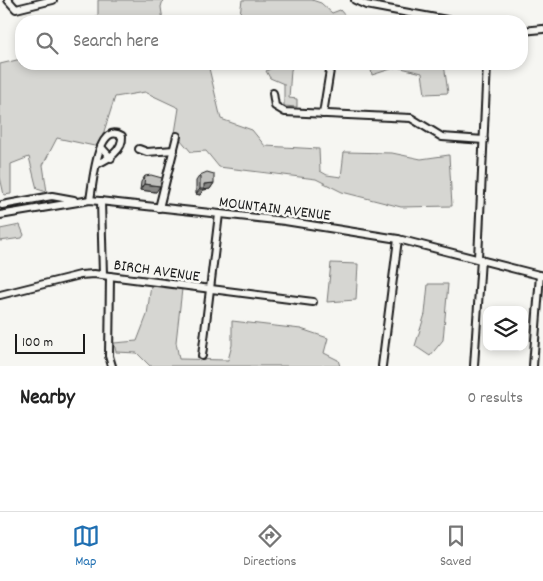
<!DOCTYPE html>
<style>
body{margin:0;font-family:Dekko,sans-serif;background:#f2f2f2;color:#222}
.controls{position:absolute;right:15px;bottom:15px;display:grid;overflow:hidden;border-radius:10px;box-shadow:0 2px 8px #0003}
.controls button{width:45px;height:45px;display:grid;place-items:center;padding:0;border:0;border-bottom:1px solid #e0e0e0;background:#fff;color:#222;font:25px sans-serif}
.scale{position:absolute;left:15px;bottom:12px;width:70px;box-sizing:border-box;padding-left:5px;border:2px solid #1c1c1c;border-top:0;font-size:14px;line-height:18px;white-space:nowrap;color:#1c1c1c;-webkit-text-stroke:4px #f6f6f2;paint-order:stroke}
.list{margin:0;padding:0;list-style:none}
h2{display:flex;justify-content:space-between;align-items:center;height:65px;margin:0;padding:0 20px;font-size:21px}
h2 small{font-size:16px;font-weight:400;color:#767676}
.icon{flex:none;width:28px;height:28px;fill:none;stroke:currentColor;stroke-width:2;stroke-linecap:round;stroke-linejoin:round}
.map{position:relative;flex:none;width:543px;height:366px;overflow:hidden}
.search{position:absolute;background:#fff;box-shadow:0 2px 8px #0003;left:15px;right:15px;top:15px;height:55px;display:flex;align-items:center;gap:12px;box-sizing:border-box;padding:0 18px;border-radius:20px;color:#767676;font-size:19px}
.sheet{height:145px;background:#fff}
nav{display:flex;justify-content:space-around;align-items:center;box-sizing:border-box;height:70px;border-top:1px solid #e0e0e0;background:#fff;font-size:14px;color:#767676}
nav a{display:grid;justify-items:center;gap:2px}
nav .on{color:#1f6fb2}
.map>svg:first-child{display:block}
.green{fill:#d6d6d2;stroke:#797977}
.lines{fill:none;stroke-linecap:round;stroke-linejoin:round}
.minor-casing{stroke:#1c1c1c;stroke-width:10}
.minor{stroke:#f6f6f2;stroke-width:6}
.wall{fill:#a5a5a3;stroke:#1c1c1c}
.shaded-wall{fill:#868684;stroke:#1c1c1c}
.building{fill:#c0c0bd;stroke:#1c1c1c}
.labels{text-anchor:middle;stroke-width:5;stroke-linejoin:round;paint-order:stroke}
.street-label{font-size:16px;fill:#1c1c1c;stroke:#f6f6f2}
</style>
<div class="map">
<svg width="543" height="366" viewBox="0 0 543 366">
<rect width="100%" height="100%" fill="#f6f6f2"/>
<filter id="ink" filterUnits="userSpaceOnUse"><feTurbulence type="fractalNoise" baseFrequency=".02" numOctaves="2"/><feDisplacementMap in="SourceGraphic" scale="10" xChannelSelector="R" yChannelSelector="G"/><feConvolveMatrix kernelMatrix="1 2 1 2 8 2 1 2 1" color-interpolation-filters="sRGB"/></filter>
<g filter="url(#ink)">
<g class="green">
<polygon points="98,0 163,0 161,7 163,21 90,21 98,15"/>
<polygon points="242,0 312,0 321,3 332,13 340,10 346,17 341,21 315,21 310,19 305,21 239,21"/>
<polygon points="21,59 21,64 208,64 221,119 252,130 265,146 319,149 320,171 327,175 341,177 344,152 392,153 421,159 449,155 452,206 401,207 342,192 316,179 219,167 206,151 191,152 175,133 179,108 145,92 115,97 99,147 57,138 43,165 47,192 37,189 29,157 11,164 11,194 4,195 0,177 0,64"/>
<polygon points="280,64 294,64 291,70 289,98 297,99 297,107 284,106 284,84 270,78 266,71"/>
<polygon points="370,64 444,64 448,93 425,94 422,73 397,67 372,75"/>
<polygon points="20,225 24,235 22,238 0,241 0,229"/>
<polygon points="331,263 358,264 356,300 327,302"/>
<polygon points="428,284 448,284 443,340 430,356 415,346 425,314"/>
<polygon points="151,285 182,289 176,342 179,359 228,360 232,345 232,321 301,329 328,338 324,353 338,360 340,366 150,366 137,353 116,352 114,343 137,341 147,315"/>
</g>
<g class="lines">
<g class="minor-casing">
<g id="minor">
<polyline points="8,0 16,9 53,0"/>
<polyline points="355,0 366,5 452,21"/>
<polyline points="522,31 543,29"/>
<polyline points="273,93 275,106 285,112 411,118 442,137 484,140"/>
<polyline points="323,114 331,64"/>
<polyline points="101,147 111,158"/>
<polyline points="139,149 147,152 174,150"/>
<path d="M 90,200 C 93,184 97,120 122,136 C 123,151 108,159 97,164"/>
<polyline points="101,201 103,275"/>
<polyline points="2,205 52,196 74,200"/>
<polyline points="159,208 177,136"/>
<polyline points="0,215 90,200 285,221 398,239 543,276"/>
<polyline points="478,258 487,64"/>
<polyline points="110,276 109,356 112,366"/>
<polyline points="0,295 80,275 94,274 313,302"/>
<polyline points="202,356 219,214"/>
<polyline points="382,366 398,239"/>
<polyline points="474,366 481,259"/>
<polyline points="533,366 540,275"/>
</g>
</g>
<use href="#minor" class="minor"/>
</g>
<g class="wall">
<polygon points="200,175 214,183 210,189 203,190 200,195 196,194 196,181"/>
<polygon points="145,176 156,192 140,190 141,182"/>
</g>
<g class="shaded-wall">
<polygon points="214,183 210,189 203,190 200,195 196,194 204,184"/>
<polygon points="144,184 160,186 156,192 140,190"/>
</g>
<g class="building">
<polygon points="207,172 214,174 214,183 204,184 204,189 200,189 200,175"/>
<polygon points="151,175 162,178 160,186 144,184 145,176"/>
</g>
</g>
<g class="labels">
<g class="street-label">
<text transform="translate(275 207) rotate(7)" y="6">MOUNTAIN AVENUE</text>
<text transform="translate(157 269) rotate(8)" y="6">BIRCH AVENUE</text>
</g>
</g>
</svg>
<div class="controls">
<button><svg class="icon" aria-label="layers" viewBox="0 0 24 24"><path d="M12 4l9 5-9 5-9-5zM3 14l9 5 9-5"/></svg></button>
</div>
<div class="scale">100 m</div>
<div class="search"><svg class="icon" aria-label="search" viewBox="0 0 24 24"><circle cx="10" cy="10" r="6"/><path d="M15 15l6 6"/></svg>Search here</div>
</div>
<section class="sheet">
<h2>Nearby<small>0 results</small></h2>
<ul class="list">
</ul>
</section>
<nav>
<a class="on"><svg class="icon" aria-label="map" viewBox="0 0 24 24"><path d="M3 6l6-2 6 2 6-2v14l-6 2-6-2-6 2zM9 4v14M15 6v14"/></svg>Map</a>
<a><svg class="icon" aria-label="directions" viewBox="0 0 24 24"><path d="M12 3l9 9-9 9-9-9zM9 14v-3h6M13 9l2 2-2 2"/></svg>Directions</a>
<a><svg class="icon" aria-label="saved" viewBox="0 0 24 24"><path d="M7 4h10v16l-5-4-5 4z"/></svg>Saved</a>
</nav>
